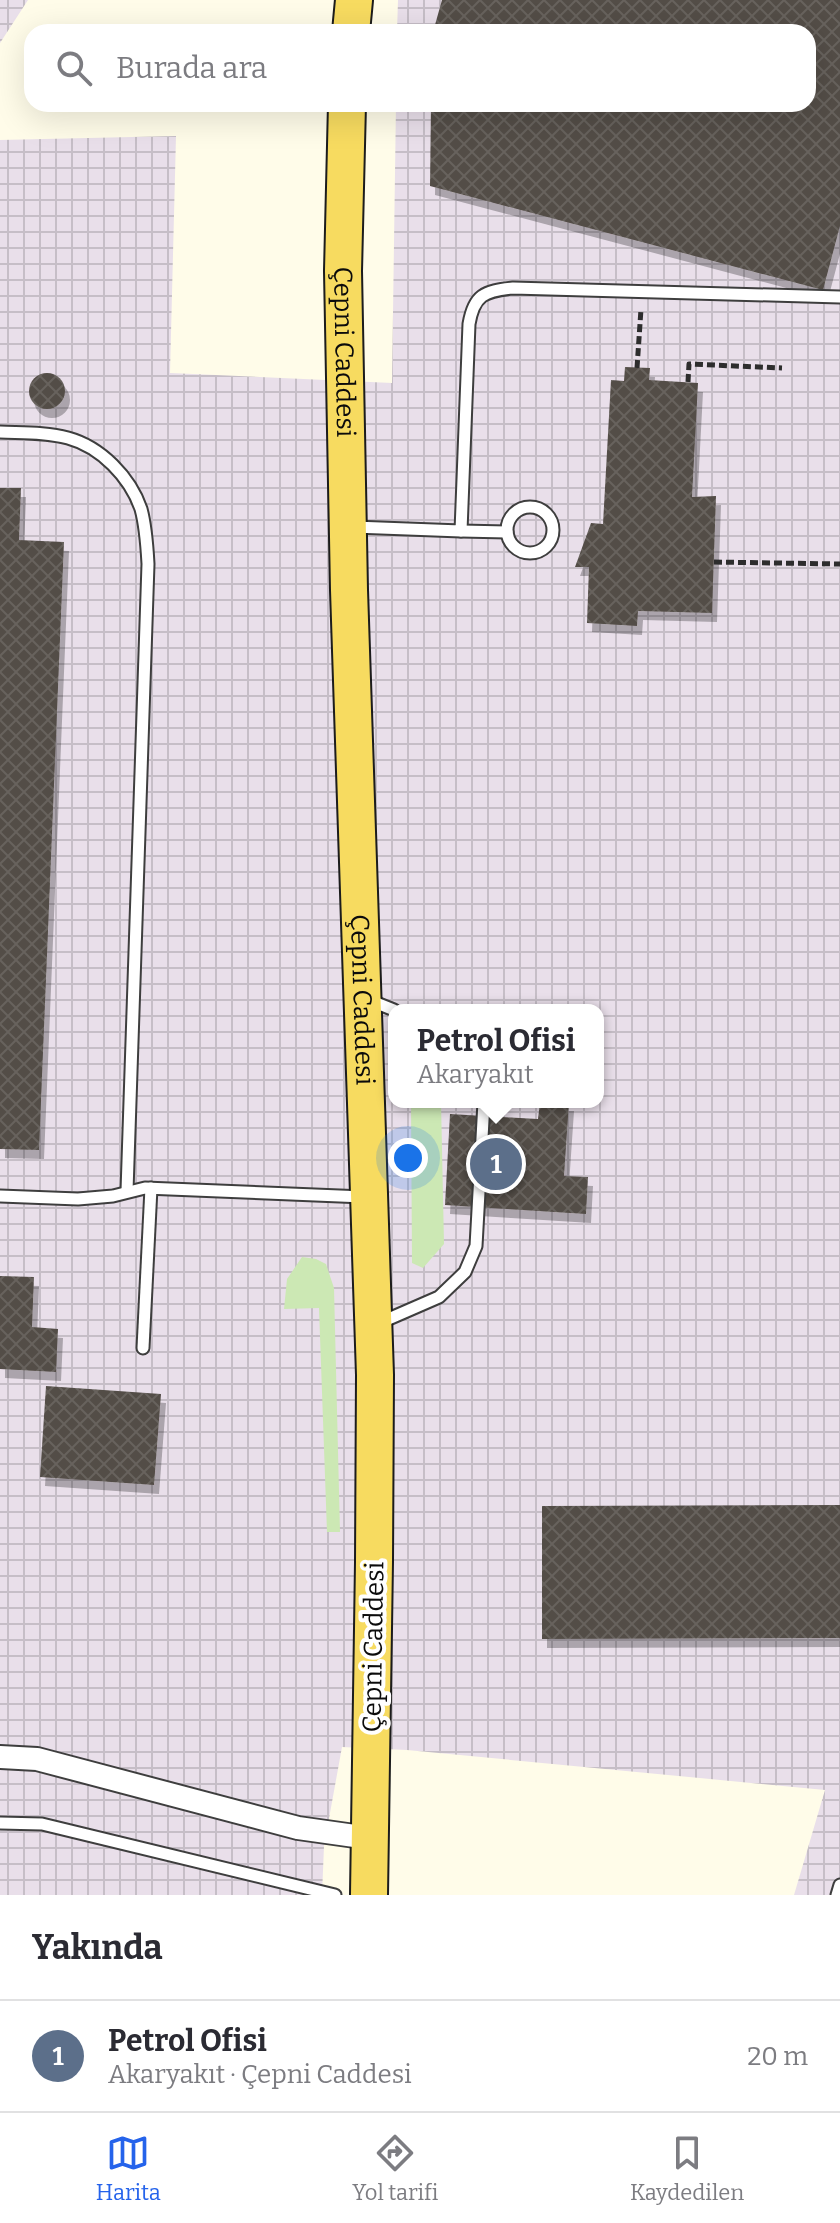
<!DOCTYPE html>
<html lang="tr">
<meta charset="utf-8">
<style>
body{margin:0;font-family:Bitter,serif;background:#f7f7f7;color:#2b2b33}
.you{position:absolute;left:408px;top:1158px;width:28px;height:28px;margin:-20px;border:6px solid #fff;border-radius:50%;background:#1a73e8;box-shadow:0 0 0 12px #1a73e833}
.badge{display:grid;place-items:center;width:52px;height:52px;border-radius:50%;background:#2563eb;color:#fff;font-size:26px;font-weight:700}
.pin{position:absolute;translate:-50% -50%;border:4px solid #fff;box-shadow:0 2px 8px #0006}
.popup{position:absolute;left:388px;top:1004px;width:216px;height:104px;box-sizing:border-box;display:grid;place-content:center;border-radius:16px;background:#fff;filter:drop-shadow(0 2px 6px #0005);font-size:26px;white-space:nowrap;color:#7c7c81}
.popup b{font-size:30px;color:#2b2b33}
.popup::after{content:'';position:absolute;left:50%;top:100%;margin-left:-16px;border:16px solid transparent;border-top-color:#fff}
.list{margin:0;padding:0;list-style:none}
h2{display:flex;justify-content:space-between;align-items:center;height:104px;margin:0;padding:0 32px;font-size:34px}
h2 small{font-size:26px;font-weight:400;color:#7c7c81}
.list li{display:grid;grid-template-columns:52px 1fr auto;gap:24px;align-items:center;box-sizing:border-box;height:112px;padding:0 32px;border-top:2px solid #e1e1e2}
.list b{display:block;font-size:30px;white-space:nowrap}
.list p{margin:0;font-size:26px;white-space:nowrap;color:#7c7c81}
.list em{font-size:26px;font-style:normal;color:#7c7c81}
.icon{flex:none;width:44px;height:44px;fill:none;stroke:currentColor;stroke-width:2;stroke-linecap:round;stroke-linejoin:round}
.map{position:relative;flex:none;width:840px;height:1895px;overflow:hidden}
.search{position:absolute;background:#fff;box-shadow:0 8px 32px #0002;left:24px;right:24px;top:24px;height:88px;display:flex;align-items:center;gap:20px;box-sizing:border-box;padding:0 28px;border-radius:24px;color:#7c7c81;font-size:30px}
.sheet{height:216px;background:#fff}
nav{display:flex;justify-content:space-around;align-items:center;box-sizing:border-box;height:112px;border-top:2px solid #e1e1e2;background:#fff;font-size:22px;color:#7c7c81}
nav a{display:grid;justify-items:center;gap:4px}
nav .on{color:#2563eb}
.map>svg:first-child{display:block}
.industrial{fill:url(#industrial-grid);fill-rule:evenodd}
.grass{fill:#cce8b4}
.building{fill:url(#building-cross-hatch);filter:url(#shadow)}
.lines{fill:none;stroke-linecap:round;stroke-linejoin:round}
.service-casing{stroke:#3e3e3e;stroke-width:15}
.minor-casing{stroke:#3e3e3e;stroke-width:26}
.primary-casing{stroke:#1c1c1c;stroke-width:40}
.path{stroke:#2d2d2d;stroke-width:5;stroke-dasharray:8 4;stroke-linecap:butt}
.service{stroke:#fff;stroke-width:11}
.minor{stroke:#fff;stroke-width:22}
.primary{stroke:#f7db60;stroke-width:36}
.labels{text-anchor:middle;stroke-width:8;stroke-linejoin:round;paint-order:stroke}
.street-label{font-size:26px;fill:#0b0b0b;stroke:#fff}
</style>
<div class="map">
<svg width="840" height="1895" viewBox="0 0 840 1895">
<defs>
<pattern id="industrial-grid" width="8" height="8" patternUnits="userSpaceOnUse" patternTransform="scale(2)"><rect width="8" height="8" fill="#e9dfea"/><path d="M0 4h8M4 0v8" fill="none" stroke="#c6bec7"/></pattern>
<pattern id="building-cross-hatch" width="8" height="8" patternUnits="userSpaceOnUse" patternTransform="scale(2)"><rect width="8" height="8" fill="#534d47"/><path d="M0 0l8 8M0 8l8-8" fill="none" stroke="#67625d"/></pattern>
<filter id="shadow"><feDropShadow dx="5" dy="9" stdDeviation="0" flood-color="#0004"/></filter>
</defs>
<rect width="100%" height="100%" fill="#fffce9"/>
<g class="industrial">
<polygon points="0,0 28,0 0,43"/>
<path d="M 398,0 L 840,0 L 840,1895 L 794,1895 L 825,1790 L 407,1750 L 342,1747 L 324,1846 L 322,1895 L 0,1895 L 0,140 L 176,136 L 170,373 L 392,383 L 396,104 L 808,104 L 808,32 L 397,32 ZM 394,1010 L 598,1010 L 598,1102 L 394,1102 Z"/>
</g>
<g class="grass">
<polygon points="411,1102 441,1102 444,1244 423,1268 412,1263"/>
<polygon points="302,1257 316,1259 326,1264 334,1288 340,1532 327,1532 319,1308 284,1309 287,1279"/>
</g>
<g class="building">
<polygon points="442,0 840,0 840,226 823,290 430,186 431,104 808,104 808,32 433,32"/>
<polygon points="625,367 650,368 649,380 698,383 692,497 716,496 712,613 638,611 637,626 587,623 589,567 575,567 591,523 603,524 611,380 624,381"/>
<circle cx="47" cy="391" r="18"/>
<polygon points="0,488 21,488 19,540 64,542 39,1150 0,1149"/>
<polygon points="540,1102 569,1102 564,1176 588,1177 586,1214 445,1205 450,1114 538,1119"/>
<polygon points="0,1276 34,1277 32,1327 58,1329 56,1372 0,1369"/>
<polygon points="46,1386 161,1394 154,1485 40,1477"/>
<polygon points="840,1505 840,1638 542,1639 542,1506"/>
</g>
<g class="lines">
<g class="service-casing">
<g id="service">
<path d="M 0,432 C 23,433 46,432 68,438 C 101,447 130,477 141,509 C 146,527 147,546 148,564 L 127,1191"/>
<circle cx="530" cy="530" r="23"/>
<path d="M 354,527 L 461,531 L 469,324 C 474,295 484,291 513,288 L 840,297"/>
<polyline points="461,531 507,532"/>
<polyline points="369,1000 394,1010"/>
<polyline points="0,1196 78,1199 113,1196 145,1188 364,1197"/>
<polyline points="377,1324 439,1297 465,1272 476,1246 484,1102"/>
<polyline points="143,1348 151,1188"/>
<polyline points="0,1823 42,1824 335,1895"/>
<polyline points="837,1895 840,1885"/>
</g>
</g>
<g class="minor-casing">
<polyline id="minor" points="0,1757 37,1759 298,1828 369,1838"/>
</g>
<g class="primary-casing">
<g id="primary">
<polyline points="351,32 354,0"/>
<path id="s1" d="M 347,104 L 343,271 L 349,590 L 375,1375 L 374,1562 L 369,1895"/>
</g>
</g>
<g class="path">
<polyline points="637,368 641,309"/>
<polyline points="688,382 689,364 782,368"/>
<polyline points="714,562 840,564"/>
</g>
<use href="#service" class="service"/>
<use href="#minor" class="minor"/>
<use href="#primary" class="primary"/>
</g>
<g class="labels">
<g class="street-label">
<text dy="9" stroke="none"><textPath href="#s1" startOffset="248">Çepni Caddesi</textPath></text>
<text dy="9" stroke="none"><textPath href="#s1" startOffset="896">Çepni Caddesi</textPath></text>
<text transform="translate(373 1647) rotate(-89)" y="9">Çepni Caddesi</text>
</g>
</g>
</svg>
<div class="you"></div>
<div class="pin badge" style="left:496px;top:1164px;background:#5c6f8a">1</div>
<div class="popup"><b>Petrol Ofisi</b>Akaryakıt</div>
<div class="search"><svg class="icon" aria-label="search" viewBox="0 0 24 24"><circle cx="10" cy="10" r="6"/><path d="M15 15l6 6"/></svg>Burada ara</div>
</div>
<section class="sheet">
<h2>Yakında<small></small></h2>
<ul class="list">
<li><span class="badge" style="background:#5c6f8a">1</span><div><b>Petrol Ofisi</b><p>Akaryakıt · Çepni Caddesi</p></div><em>20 m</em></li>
</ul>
</section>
<nav>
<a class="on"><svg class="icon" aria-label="map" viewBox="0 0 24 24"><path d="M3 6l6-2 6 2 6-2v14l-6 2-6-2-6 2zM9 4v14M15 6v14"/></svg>Harita</a>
<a><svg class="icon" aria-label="directions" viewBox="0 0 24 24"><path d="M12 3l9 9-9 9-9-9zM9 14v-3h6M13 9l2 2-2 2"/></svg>Yol tarifi</a>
<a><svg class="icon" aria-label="saved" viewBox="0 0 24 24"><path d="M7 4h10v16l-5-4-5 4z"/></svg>Kaydedilen</a>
</nav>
